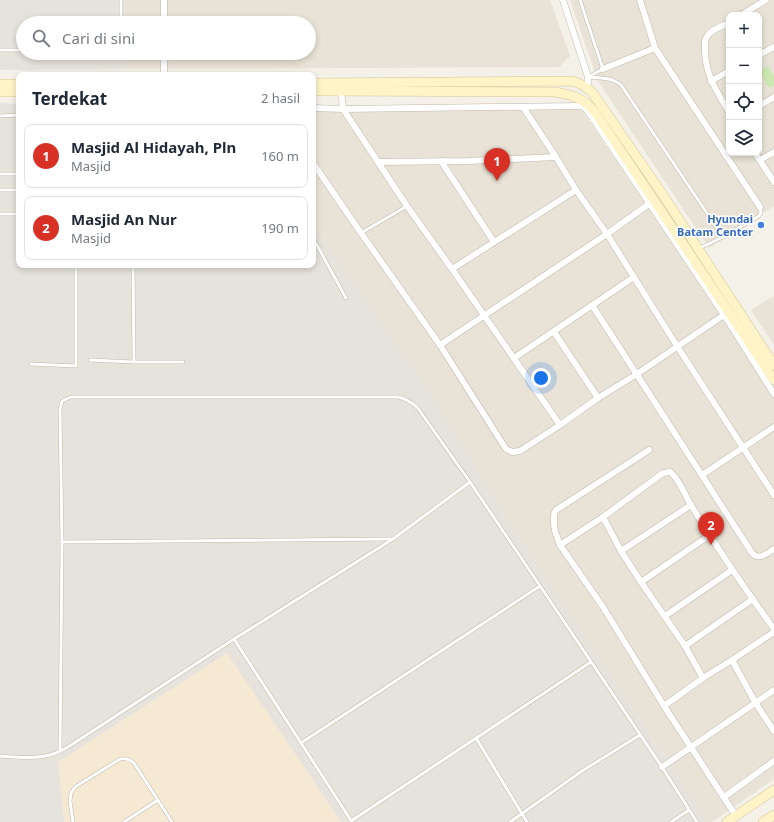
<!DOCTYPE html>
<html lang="id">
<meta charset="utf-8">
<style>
body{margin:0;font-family:"Noto Sans",sans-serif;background:#f6f6f7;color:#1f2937}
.controls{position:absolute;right:12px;top:12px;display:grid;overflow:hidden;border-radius:8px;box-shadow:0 2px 6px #0003}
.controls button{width:36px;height:36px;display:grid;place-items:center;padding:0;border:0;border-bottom:1px solid #e0e1e3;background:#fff;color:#1f2937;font:20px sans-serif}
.you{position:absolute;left:541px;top:378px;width:14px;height:14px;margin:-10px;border:3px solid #fff;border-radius:50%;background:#1a73e8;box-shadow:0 0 0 6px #1a73e833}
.badge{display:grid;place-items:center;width:26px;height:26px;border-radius:50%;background:#d93025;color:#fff;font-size:13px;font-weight:700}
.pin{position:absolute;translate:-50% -33px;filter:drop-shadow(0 1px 2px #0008)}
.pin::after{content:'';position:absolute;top:21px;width:14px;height:12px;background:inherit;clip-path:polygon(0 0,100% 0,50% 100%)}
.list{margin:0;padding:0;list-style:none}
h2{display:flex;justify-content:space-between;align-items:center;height:52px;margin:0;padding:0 16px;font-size:17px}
h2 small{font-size:13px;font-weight:400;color:#747a83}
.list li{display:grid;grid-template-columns:26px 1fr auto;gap:12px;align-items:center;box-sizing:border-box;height:64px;margin:0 8px 8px;padding:0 8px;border:1px solid #e0e1e3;border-radius:8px}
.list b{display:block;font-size:15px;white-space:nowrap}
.list p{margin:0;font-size:13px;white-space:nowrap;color:#747a83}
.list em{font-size:13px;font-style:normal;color:#747a83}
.icon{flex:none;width:22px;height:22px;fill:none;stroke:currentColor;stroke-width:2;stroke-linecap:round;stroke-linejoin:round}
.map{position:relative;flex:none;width:774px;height:822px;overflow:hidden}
.search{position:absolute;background:#fff;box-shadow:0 2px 6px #0003;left:16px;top:16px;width:300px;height:44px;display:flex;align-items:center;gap:10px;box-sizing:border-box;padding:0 14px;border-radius:22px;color:#747a83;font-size:15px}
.panel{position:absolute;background:#fff;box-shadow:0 2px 6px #0003;left:16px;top:72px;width:300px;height:196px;border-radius:8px}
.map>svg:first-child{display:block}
.residential{fill:#e8e3d6;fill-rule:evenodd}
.commercial{fill:#f5e9d4}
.industrial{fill:#e6e3dd}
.green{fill:#cce8b1}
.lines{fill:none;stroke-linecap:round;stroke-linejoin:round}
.lane-casing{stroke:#bfb9ab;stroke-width:4}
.street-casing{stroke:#bfb9ab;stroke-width:7}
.secondary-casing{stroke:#d3c699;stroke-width:10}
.lane{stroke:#fff;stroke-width:3}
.street{stroke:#fff;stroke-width:6}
.secondary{stroke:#fef4c8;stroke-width:9}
.shop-dot{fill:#3f7fe0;stroke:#fff;stroke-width:1.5}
.labels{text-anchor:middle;stroke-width:3;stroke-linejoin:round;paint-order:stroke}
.shop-label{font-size:11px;font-weight:bold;fill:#366cbe;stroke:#fff;text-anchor:end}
</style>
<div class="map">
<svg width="774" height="822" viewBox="0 0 774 822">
<rect width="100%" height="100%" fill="#f4f1e8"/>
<g class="residential">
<polygon points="126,0 550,0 570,56 559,67 126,69 126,53 309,53 309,23 126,23"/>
<path d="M 570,0 L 774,0 L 774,206 L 709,248 L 598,81 ZM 729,15 L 759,15 L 759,153 L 729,153 Z"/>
<polygon points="313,105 571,105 583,112 774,394 774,779 712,822 708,822 499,505 428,389 313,224"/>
<polygon points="774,296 774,345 751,310"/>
</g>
<polygon class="commercial" points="228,652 341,822 64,822 58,762"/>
<g class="industrial">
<polygon points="0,0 126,0 126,23 23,23 23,53 126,53 126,69 0,70"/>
<polygon points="0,103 19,104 19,265 313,265 313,224 428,389 499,505 708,822 341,822 227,653 58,762 64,822 0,822"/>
</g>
<polygon class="green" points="768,66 774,76 774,85 769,88 759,71"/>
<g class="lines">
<g class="lane-casing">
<g id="lane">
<polyline points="121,0 121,23"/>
<polyline points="580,0 603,69 588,77"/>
<polyline points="0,50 23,50"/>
<path d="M 588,77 C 599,78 612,77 621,85 L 723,237"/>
<polyline points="0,116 19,115"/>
<polyline points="0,174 19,174"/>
<polyline points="0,190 19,190"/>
<polyline points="0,214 16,214"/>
<polyline points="361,233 407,206"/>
<polyline points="313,238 346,298"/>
<polyline points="700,248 723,237 759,216 761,213 760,207"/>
<polyline points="133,265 134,362"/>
<polyline points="90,360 134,362 183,362"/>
<polyline points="31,364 76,366 76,265"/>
<polyline points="62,542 393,539"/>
<polyline points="234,639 393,539 470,482"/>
<polyline points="476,738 527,822"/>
<polyline points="301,743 540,586"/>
<path d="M 60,751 L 62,542 L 60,409 L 62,401 L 71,397 L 398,397 C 406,399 411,402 417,407 L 470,482 L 662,767 L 697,822"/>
<path d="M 0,756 C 16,757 34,759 50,755 C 57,753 62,750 68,747 L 234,639 L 352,822"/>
<polyline points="351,821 591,662"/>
<path d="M 73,822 L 70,801 L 71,793 L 75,787 L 120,759 C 126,758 130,759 134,763 L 172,822"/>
<polyline points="124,822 158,800"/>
<polyline points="510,822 582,771 640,735"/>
<polyline points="671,822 689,810"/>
</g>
</g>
<g class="street-casing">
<g id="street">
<polyline points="563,0 588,77 588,82 587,87"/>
<polyline points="741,15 766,0"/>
<polyline points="164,23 164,0"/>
<path d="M 729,23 C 723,26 712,29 708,35 C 704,39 705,44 705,50 C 705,74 717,92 729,112"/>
<polyline points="655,48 760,207"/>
<polyline points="759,55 774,47"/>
<polyline points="603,69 655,48 640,0"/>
<polyline points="164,75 164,53"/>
<polyline points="711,81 729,71"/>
<polyline points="341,90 343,109 407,206 452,269 560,425"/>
<polyline points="759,106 774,97"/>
<polyline points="523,107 556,157 576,190 607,234 677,346 774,495"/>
<polyline points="313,108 343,109 578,106 582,106 587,110 724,315 774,394"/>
<polyline points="755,153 774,182"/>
<polyline points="760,160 774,152"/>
<polyline points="441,161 494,242"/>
<polyline points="378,162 468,161 556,157"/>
<polyline points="313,163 361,233 440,345 506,449 512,452 520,451 560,425 598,398 637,374 724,315"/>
<polyline points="452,269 576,190"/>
<path d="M 592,305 L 752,553 C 760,561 767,553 774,549"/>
<polyline points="554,332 598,398"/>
<polyline points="440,345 607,234 653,201"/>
<polyline points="514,358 634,277"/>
<polyline points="649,450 556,510 554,514 554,524 555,531 560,545 603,607 664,706 736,816"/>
<polyline points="702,475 774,427"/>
<polyline points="603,517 621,551 641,582 685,646 703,678"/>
<path d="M 560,545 L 603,517 L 663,473 L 670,472 C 679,478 685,496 691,505 C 717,548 745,589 774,629"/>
<polyline points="621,551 691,505"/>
<polyline points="641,582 710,535"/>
<polyline points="665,616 732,570"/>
<polyline points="685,646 753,599"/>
<polyline points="732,660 755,702 774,731"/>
<polyline points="664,706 703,678 732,660 774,632"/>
<polyline points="662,767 774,690"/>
<polyline points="724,797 774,761"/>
</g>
</g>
<g class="secondary-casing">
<g id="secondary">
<path d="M 313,83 L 572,81 C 580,83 586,87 592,92 L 663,195 L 774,365"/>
<polyline points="0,84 19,84"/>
<path d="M 313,91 L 555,92 C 574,95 586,99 597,115 L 774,380"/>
<polyline points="0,92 19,92"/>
<polyline points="727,822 774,790"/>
<polyline points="763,822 774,815"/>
</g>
</g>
<use href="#lane" class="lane"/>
<use href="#street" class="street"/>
<use href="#secondary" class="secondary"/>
</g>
<circle class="shop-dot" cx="761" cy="225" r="4"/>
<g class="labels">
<g class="shop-label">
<text x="753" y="223">Hyundai<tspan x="753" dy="13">Batam Center</tspan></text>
</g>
</g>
</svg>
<div class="controls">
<button>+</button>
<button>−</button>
<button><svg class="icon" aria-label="locate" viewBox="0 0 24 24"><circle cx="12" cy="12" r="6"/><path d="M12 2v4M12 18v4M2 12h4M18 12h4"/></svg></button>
<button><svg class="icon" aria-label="layers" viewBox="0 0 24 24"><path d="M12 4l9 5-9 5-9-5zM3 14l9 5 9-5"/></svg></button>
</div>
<div class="you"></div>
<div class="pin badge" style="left:497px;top:181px">1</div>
<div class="pin badge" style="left:711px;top:545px">2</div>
<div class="search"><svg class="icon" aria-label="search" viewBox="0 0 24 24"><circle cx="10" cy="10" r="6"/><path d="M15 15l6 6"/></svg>Cari di sini</div>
<section class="panel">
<h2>Terdekat<small>2 hasil</small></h2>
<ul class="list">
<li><span class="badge">1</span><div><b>Masjid Al Hidayah, Pln</b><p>Masjid</p></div><em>160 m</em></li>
<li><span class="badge">2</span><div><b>Masjid An Nur</b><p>Masjid</p></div><em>190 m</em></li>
</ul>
</section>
</div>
